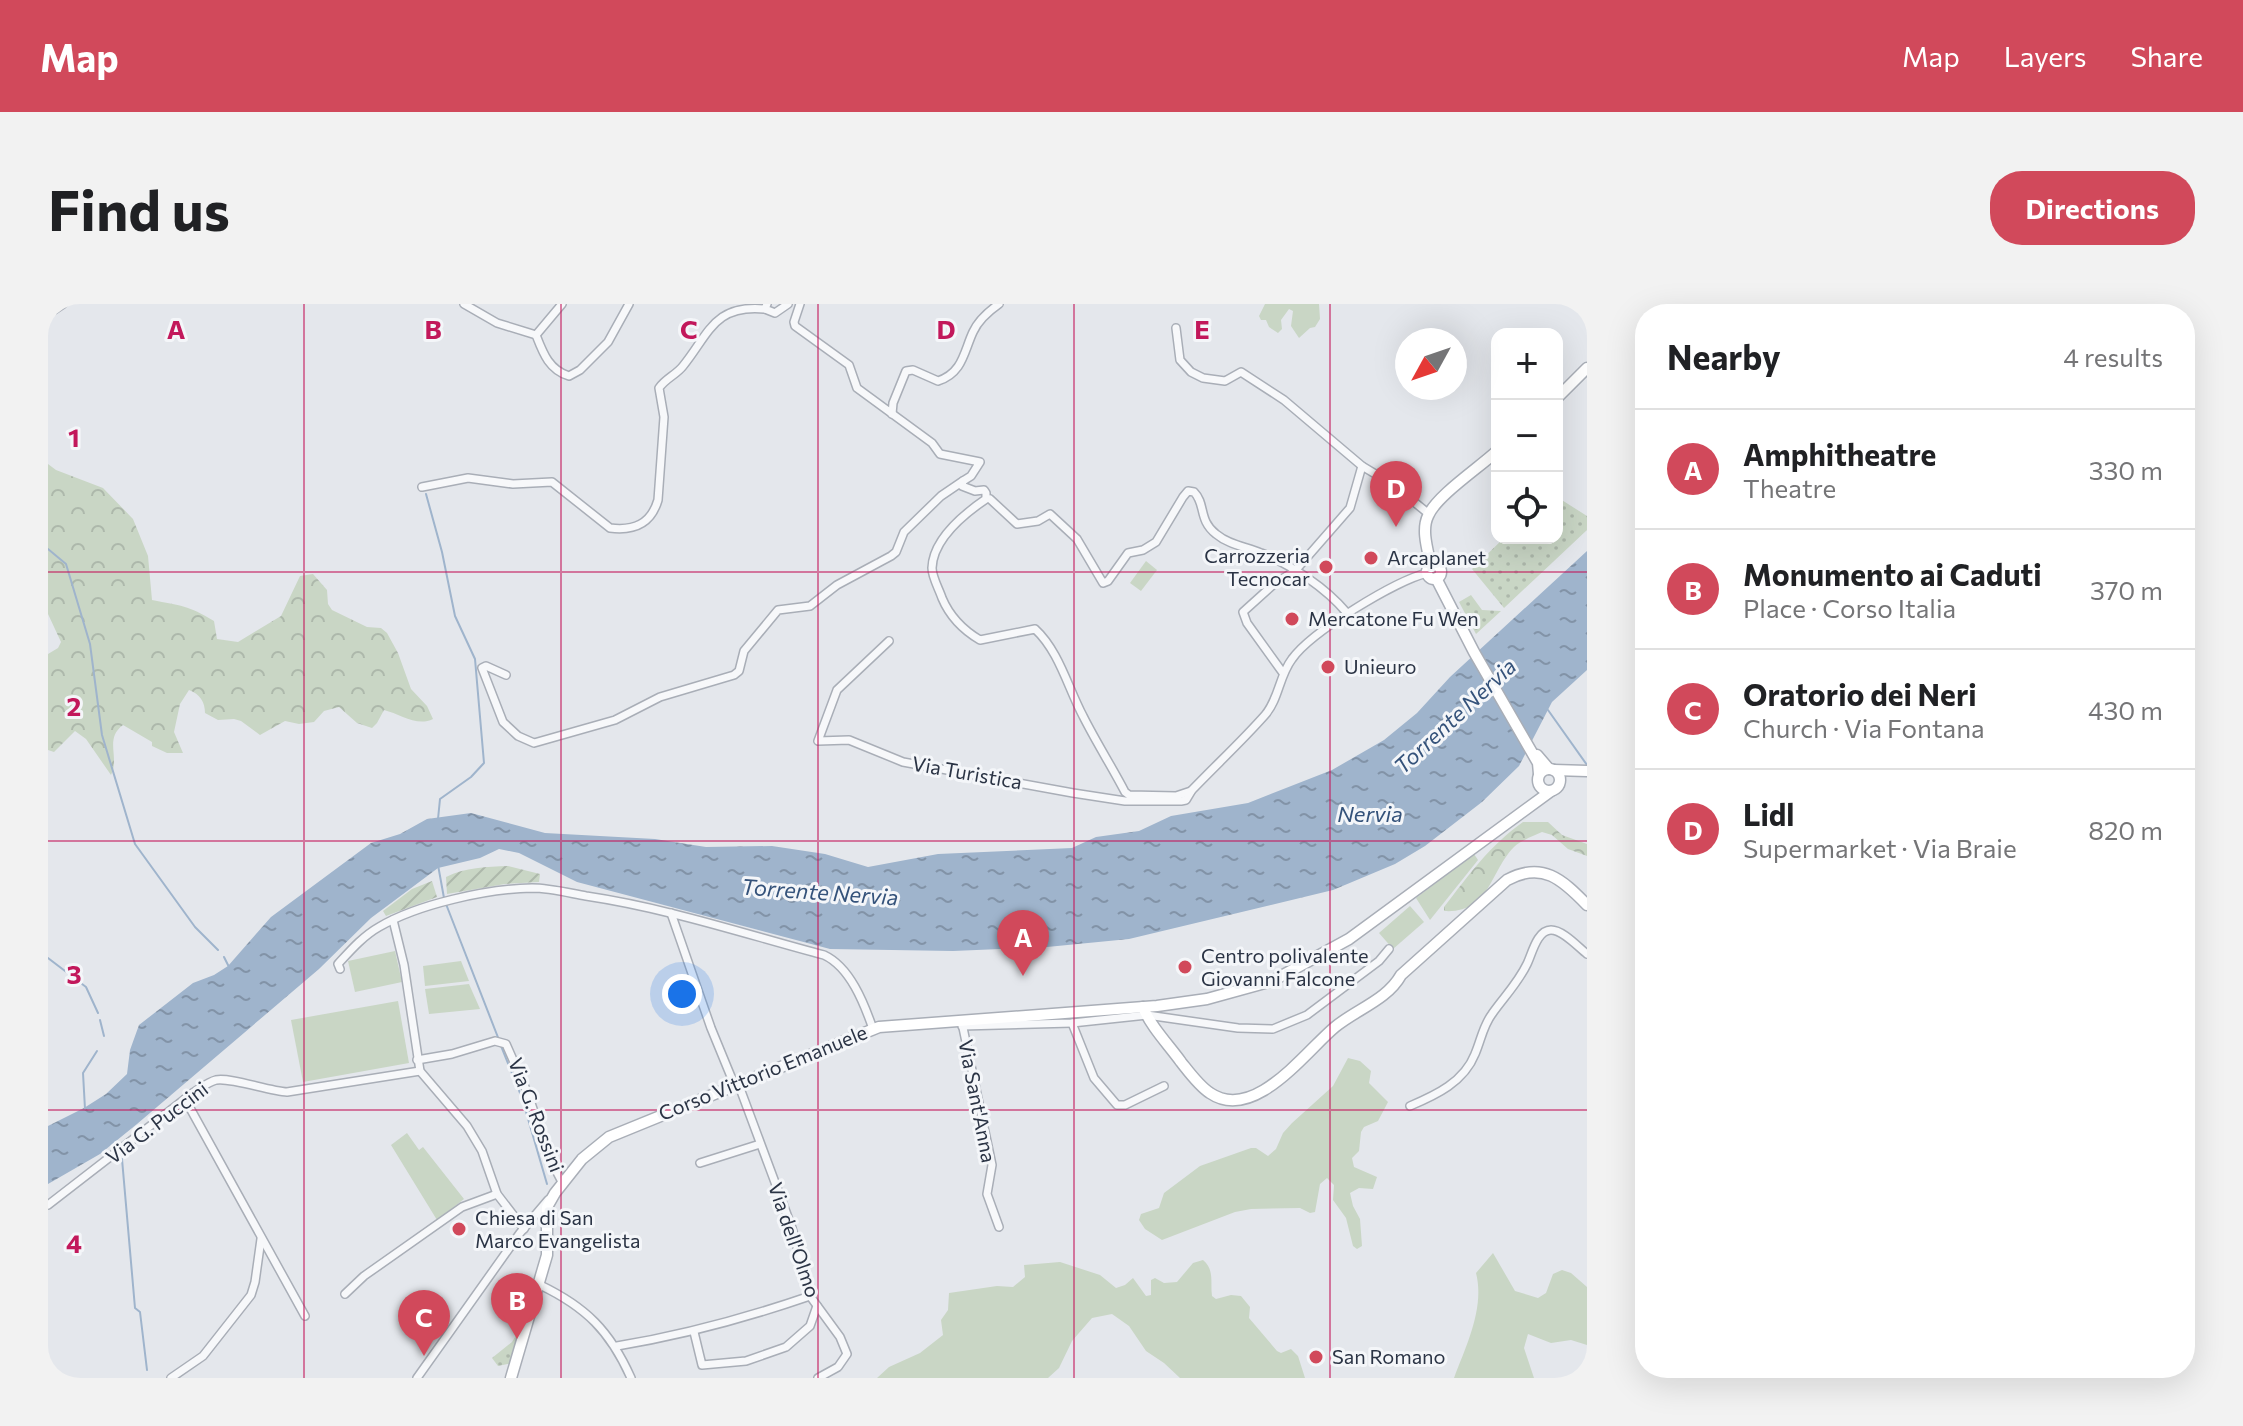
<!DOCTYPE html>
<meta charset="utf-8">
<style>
body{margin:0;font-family:Commissioner,sans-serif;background:#f2f2f2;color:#202124}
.controls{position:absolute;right:24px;top:24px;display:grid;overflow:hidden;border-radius:16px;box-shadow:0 8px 32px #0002}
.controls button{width:72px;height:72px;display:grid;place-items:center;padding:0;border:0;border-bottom:2px solid #e0e0e0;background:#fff;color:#202124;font:40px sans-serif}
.compass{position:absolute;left:1347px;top:24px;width:72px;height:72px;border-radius:50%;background:#fff;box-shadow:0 8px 32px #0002;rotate:230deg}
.you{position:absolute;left:634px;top:690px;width:28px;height:28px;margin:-20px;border:6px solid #fff;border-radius:50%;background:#1a73e8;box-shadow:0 0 0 12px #1a73e833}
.badge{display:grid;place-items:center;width:52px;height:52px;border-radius:50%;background:#d1495b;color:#fff;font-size:26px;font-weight:700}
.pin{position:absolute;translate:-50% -66px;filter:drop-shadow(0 2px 4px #0008)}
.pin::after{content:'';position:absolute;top:42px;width:28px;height:24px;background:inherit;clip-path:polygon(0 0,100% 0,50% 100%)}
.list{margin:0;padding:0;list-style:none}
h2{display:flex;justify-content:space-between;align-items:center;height:104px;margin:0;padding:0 32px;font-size:34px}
h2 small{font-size:26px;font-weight:400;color:#757577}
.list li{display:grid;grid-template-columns:52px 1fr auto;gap:24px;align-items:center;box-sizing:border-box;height:120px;padding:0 32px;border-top:2px solid #e0e0e0}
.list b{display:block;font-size:30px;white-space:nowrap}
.list p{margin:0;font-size:26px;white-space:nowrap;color:#757577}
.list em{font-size:26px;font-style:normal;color:#757577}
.icon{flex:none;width:44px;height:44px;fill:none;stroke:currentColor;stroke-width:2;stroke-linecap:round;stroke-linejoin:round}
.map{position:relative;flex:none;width:1539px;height:1074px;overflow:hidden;border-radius:32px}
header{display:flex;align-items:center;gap:48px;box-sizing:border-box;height:112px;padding:0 40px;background:#d1495b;color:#fff}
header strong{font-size:38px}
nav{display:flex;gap:44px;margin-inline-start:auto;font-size:28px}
.intro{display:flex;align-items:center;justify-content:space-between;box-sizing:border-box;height:192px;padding:0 48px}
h1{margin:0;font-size:56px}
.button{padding:20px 36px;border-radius:32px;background:#d1495b;color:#fff;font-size:28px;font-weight:700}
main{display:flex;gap:48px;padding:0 48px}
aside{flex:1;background:#fff;border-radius:32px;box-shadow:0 8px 32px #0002}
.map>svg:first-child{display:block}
.grass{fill:#c9d6c5}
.forest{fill:url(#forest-crowns)}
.park{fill:url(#park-dots)}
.garden{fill:url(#garden-furrows)}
.water{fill:url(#water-ripples)}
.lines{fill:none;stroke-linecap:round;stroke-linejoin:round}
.stream{stroke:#9fb4cc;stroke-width:2}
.street-casing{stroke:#a9aeb7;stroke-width:10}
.secondary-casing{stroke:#a9aeb7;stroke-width:13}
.street{stroke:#f7f8fa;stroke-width:7}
.secondary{stroke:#fff;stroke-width:10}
.grid{fill:none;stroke:#c2185b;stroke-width:2;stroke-opacity:0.55}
.poi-dot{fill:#d1495b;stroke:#f4f6f9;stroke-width:3}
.labels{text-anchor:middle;stroke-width:6;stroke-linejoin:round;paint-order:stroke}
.poi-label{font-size:20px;fill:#2b3445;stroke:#f4f6f9;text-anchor:start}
.street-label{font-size:20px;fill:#2b3445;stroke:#f4f6f9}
.water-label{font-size:22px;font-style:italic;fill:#34527a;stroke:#f4f6f9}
.grid-label{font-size:26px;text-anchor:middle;font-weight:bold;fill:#c2185b;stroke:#f4f6f9;stroke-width:6;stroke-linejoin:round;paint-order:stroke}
</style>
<header>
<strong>Map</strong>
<nav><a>Map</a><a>Layers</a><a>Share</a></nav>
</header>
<div class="intro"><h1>Find us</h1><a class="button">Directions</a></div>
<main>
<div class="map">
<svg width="1539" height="1074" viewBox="0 0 1539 1074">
<defs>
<pattern id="forest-crowns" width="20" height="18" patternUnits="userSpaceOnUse" patternTransform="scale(2)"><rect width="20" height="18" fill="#c9d6c5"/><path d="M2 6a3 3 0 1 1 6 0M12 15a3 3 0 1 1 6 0" fill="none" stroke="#adb8ab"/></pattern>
<pattern id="park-dots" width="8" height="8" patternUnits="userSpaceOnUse" patternTransform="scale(2)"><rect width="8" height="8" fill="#c9d6c5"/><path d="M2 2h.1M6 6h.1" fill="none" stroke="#adb8ab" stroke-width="1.8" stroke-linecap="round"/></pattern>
<pattern id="garden-furrows" width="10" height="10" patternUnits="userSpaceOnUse" patternTransform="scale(2)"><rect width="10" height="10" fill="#c9d6c5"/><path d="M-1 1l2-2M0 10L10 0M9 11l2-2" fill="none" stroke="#adb8ab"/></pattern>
<pattern id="water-ripples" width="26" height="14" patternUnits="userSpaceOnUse" patternTransform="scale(2)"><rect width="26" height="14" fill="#9fb4cc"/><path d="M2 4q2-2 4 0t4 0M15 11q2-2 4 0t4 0" fill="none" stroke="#8293a7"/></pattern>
</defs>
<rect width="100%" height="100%" fill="#e4e7ec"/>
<g class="grass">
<polygon points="1217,0 1271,0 1272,15 1267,23 1262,24 1251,34 1243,22 1245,7 1241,5 1233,16 1234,25 1230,29 1221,23 1218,16 1213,16 1211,12"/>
<polygon points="1098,257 1109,266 1093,287 1082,279"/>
<polygon points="1426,550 1430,556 1382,616 1368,594"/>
<polygon points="1362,602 1376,618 1345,645 1331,629"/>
<polygon points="347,647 354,678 307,688 300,657"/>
<polygon points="413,657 421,677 377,682 375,662"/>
<polygon points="421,680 432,705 381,710 377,685"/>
<polygon points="350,697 361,759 255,778 243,716"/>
<polygon points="1300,754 1312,757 1323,767 1321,779 1340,798 1330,817 1316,823 1313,828 1311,847 1304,854 1306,863 1329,873 1325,885 1311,884 1302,889 1305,902 1312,915 1314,942 1309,945 1305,942 1298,914 1285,896 1286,881 1279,874 1272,880 1267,908 1262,909 1252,904 1203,905 1187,908 1114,936 1097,925 1091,916 1093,910 1111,904 1116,889 1152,862 1203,844 1208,844 1220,852 1228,845 1235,829 1244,819 1285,782"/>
<polygon points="359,829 371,846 375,843 416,895 389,916 343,841"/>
<path d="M 1445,949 L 1467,987 L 1490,994 L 1498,989 L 1505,970 L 1514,966 L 1523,969 L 1539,983 L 1539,1041 L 1523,1036 L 1503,1039 L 1480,1030 L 1476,1044 L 1486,1074 L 1406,1074 C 1418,1042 1437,1004 1428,969 Z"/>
<path d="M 1155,956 C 1167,966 1162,979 1164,992 L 1168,995 L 1183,991 L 1193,992 L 1202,1003 L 1201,1014 L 1229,1047 L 1233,1049 L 1243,1045 L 1250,1052 L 1257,1074 L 1132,1074 L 1116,1059 L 1098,1047 L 1081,1022 L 1064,1010 L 1044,1014 L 1024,1037 L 1011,1064 L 1000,1074 L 829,1074 L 841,1063 L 872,1049 L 895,1031 L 893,1016 L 900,1006 L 901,989 L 949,982 L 965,983 L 977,973 L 976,961 L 1012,958 L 1052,971 L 1068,984 L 1077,981 L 1085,974 L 1098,992 L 1103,991 L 1103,976 L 1107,974 L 1116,979 L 1129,978 L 1145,959 Z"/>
</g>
<g class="forest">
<path d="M 0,160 L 8,166 L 55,184 L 85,215 L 100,252 L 104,296 C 133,302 140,301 166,317 L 169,335 L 190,338 L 233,312 L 252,272 L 265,270 L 279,286 L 280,300 L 284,306 L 319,323 L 333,324 L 339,329 L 350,349 L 363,385 L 379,402 L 385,415 C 369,423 352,410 336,406 L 329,419 L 324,424 L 309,419 L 291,403 L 276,407 L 266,418 L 251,420 L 237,417 L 212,431 L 193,417 L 186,415 L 170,416 L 157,409 C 157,398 152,390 141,386 L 132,400 L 126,428 L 135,449 L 119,449 L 104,442 L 104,438 L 75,421 C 56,435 72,453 63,471 L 38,435 L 27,427 L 6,448 L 0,446 L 0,350 L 10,344 L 13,338 L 0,310 Z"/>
<path d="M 1475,518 L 1500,518 L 1514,531 L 1539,540 L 1539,552 L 1520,545 L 1504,531 L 1494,528 C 1486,532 1473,536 1466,543 C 1442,567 1442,610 1396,607 L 1396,603 C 1420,572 1442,541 1475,518 Z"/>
</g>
<g class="park">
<polygon points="1509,193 1539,212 1539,226 1456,304 1424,265 1456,234 1509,234"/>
<polygon points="1423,291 1434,306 1453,307 1428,330 1411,298"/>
<polygon points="473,1023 464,1059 450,1062 444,1054 464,1038"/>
</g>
<g class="garden">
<path d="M 460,562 L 492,570 L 491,578 L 457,580 L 399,590 L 398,573 C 417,563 439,563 460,562 Z"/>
<polygon points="384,577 389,593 338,612 335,607 364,585"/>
</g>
<polygon class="water" points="1539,247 1539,366 1504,398 1471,462 1434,498 1377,542 1347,560 1285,586 1081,635 999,643 905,647 782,645 529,578 471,549 451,545 432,554 390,564 323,614 271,665 89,820 52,850 0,880 0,822 36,804 58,790 79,770 82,746 91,721 145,679 166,671 180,662 223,613 323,539 352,530 379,515 423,509 497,529 607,535 658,543 724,542 777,550 820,563 890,550 1024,544 1048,533 1091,527 1123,512 1200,499 1284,466 1336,436 1369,409 1402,373"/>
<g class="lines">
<g class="stream">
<polyline points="378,190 394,248 407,312 427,355 436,459 423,473 392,495 390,515"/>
<polyline points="0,245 18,260 42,340 54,431 87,540 147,623 170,646"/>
<polyline points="1500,406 1539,461"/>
<polyline points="390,561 396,594"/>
<polyline points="398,600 451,736"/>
<polyline points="176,653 181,663"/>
<polyline points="0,654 38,683 50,709"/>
<polyline points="52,716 56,732"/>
<polyline points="453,742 474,794 499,880"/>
<polyline points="37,805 35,769 49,747"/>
<polyline points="74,855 87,1004 92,1008 99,1066"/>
</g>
<g class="street-casing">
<g id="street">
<path d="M 416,0 L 449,19 L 488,31 C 495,49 501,66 521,72 L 532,66 L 560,38 L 581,0"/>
<polyline points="719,0 717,5 727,9 740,0"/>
<path d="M 752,0 L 746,18 L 747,22 L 801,61 L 809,84 L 884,139 L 892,150 L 932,158 L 923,172 L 915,177 L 914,182 L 927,187 L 936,186 L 938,189 L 938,195 C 916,210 885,235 884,264 C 884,273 891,285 894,294 C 902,313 915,326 932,336 L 987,325 C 1011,347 1020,384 1035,412 C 1048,438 1064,463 1077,488 L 1081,491 L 1128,492 L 1143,487"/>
<polyline points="0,10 15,0"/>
<polyline points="1128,24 1132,56 1143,68 1155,74 1177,77 1193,68 1236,96 1314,162 1344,180 1381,210"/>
<polyline points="488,31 514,0"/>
<path d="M 844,110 L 845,99 L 858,67 L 865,66 L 890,77 C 915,69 916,47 925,28 C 930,17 941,7 951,0"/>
<path d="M 374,183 L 420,174 L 465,180 L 504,178 L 562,224 C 586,227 603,220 610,196 L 616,113 L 611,84 C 618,74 628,71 635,62 C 661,30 666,0 717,5"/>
<path d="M 942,195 L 969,220 L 990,217 L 1002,210 L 1029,235 L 1055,279 L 1060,277 L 1080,249 L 1095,246 L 1108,238 L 1135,193 L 1140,187 L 1146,188 C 1158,200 1150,216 1168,230 C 1181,241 1199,243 1213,249 C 1244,261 1278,284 1299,309"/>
<path d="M 841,337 L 789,386 L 770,437 L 801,436 L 855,458 L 1025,489 L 1077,497 L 1133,497 L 1138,496 L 1144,486 C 1168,461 1194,437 1217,411 C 1231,395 1231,372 1244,355 C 1263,328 1347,277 1379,269"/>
<polyline points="1235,369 1199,319 1195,308 1226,280 1247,267 1302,204 1314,162"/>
<polyline points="458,371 438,362 434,364 455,418 470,432 486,439 567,416 612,393 686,371 691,367 696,347 730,306 762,302 789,281 843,252 848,248 856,228 893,192 915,177"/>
<polyline points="623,609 663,724 686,780"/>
<polyline points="345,616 356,661 372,767 419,822 434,847 449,890 476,925"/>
<path d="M 292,665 L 290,660 C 302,647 315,632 331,623 C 370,600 439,585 484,584 C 502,584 521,589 538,592 C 619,604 697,630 776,651 C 802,663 816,699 825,725"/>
<polyline points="914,719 944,861 939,890 951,923"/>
<polyline points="1024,719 1046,774 1069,801 1077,801 1116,782"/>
<polyline points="914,722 1024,719 1099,711 1190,724 1225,725 1259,711 1331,657 1341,645"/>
<polyline points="369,756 404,750 447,737 458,740 480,790 502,855 514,878"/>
<polyline points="690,779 744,924 762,992 792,1033 799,1050 790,1063 770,1074"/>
<polyline points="137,795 257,1012"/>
<path d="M 1362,802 C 1388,791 1416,778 1427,750 C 1433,736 1435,722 1444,710 C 1456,693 1470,679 1479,660 C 1484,650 1489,626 1503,626 C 1515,626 1530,643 1539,650"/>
<polyline points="652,859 712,840"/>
<path d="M 0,901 L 146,788 C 153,784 160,778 168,776 C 182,773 221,787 239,788 L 372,767"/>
<path d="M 492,981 C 538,1003 562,1027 583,1074"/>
<polyline points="297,990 316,972 414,903 449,890"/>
<polyline points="646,1028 654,1061 698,1057 738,1043 762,1022 769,1002"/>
<path d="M 569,1042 C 636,1031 698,1014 762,992"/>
<polyline points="123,1074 155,1052 203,991 207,978 213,935"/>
<polyline points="369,1074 472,929 500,896"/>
</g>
</g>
<g class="secondary-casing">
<g id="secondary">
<polyline points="1509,94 1539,64"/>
<circle cx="1386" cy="268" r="7"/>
<path d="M 1383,262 C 1380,247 1373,226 1380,212 C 1388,192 1432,163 1449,147"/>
<polyline points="1388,274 1426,348 1490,459 1491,470"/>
<polyline points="1489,451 1501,465"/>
<circle cx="1501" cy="476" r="11"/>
<polyline points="1506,466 1539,467"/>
<path d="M 1095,703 C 1103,723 1120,740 1133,758 C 1141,768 1151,782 1162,789 C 1206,819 1257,748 1287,723 C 1309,705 1339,696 1353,671 L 1459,576 C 1494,557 1514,575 1539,601"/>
<polyline points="463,1074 499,951 499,903 507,889 534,855 561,833 831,723 1109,702 1159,695 1224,677 1301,635 1503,487"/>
</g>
</g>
<use href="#street" class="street"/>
<use href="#secondary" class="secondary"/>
</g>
<path class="grid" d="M 256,0 L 256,1074M 513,0 L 513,1074M 770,0 L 770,1074M 1026,0 L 1026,1074M 1282,0 L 1282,1074M 0,268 L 1539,268M 0,537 L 1539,537M 0,806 L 1539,806"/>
<g class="poi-dot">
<circle cx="1323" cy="254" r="8"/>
<circle cx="1278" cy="263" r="8"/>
<circle cx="1244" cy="315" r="8"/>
<circle cx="1280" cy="363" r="8"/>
<circle cx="1137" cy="663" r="8"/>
<circle cx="411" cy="925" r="8"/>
<circle cx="1268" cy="1053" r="8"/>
</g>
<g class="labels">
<g class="poi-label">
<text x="1262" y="259" text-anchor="end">Carrozzeria<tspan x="1262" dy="23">Tecnocar</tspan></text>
<text x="1339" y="261">Arcaplanet</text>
<text x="1260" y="322">Mercatone Fu Wen</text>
<text x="1296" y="370">Unieuro</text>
<text x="1153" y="659">Centro polivalente<tspan x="1153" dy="23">Giovanni Falcone</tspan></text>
<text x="427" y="921">Chiesa di San<tspan x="427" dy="23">Marco Evangelista</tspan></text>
<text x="1284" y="1060">San Romano</text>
</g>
<g class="street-label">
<text transform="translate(919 469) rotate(10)" y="7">Via Turistica</text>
<text transform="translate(715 769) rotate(-22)" y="7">Corso Vittorio Emanuele</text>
<text transform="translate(929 797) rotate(79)" y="7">Via Sant'Anna</text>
<text transform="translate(488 811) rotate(69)" y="7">Via G. Rossini</text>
<text transform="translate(109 819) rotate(-37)" y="7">Via G. Puccini</text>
<text transform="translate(746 936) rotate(71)" y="7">Via dell'Olmo</text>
</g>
<g class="water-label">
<text transform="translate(1407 412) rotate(-43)" y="8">Torrente Nervia</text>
<text x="1322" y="518">Nervia</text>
<text transform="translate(772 588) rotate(4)" y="8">Torrente Nervia</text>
</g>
</g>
<g class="grid-label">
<text x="128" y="35">A</text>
<text x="385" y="35">B</text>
<text x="641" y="35">C</text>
<text x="898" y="35">D</text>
<text x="1154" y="35">E</text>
<text x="26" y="143">1</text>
<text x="26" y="412">2</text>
<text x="26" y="680">3</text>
<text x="26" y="949">4</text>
</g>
</svg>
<div class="controls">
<button>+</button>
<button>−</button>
<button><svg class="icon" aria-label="locate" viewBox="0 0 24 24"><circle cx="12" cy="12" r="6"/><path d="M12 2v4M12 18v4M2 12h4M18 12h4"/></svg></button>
</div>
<svg class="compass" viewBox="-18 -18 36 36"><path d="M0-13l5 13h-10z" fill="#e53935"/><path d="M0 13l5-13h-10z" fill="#757577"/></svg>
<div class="you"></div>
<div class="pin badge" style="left:975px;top:672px">A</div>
<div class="pin badge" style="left:469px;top:1035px">B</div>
<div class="pin badge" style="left:376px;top:1052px">C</div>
<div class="pin badge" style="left:1348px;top:223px">D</div>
</div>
<aside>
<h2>Nearby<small>4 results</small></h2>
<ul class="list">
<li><span class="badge">A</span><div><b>Amphitheatre</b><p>Theatre</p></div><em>330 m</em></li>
<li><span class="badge">B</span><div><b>Monumento ai Caduti</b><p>Place · Corso Italia</p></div><em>370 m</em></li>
<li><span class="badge">C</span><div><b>Oratorio dei Neri</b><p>Church · Via Fontana</p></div><em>430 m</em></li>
<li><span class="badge">D</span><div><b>Lidl</b><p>Supermarket · Via Braie</p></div><em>820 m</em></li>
</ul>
</aside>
</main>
